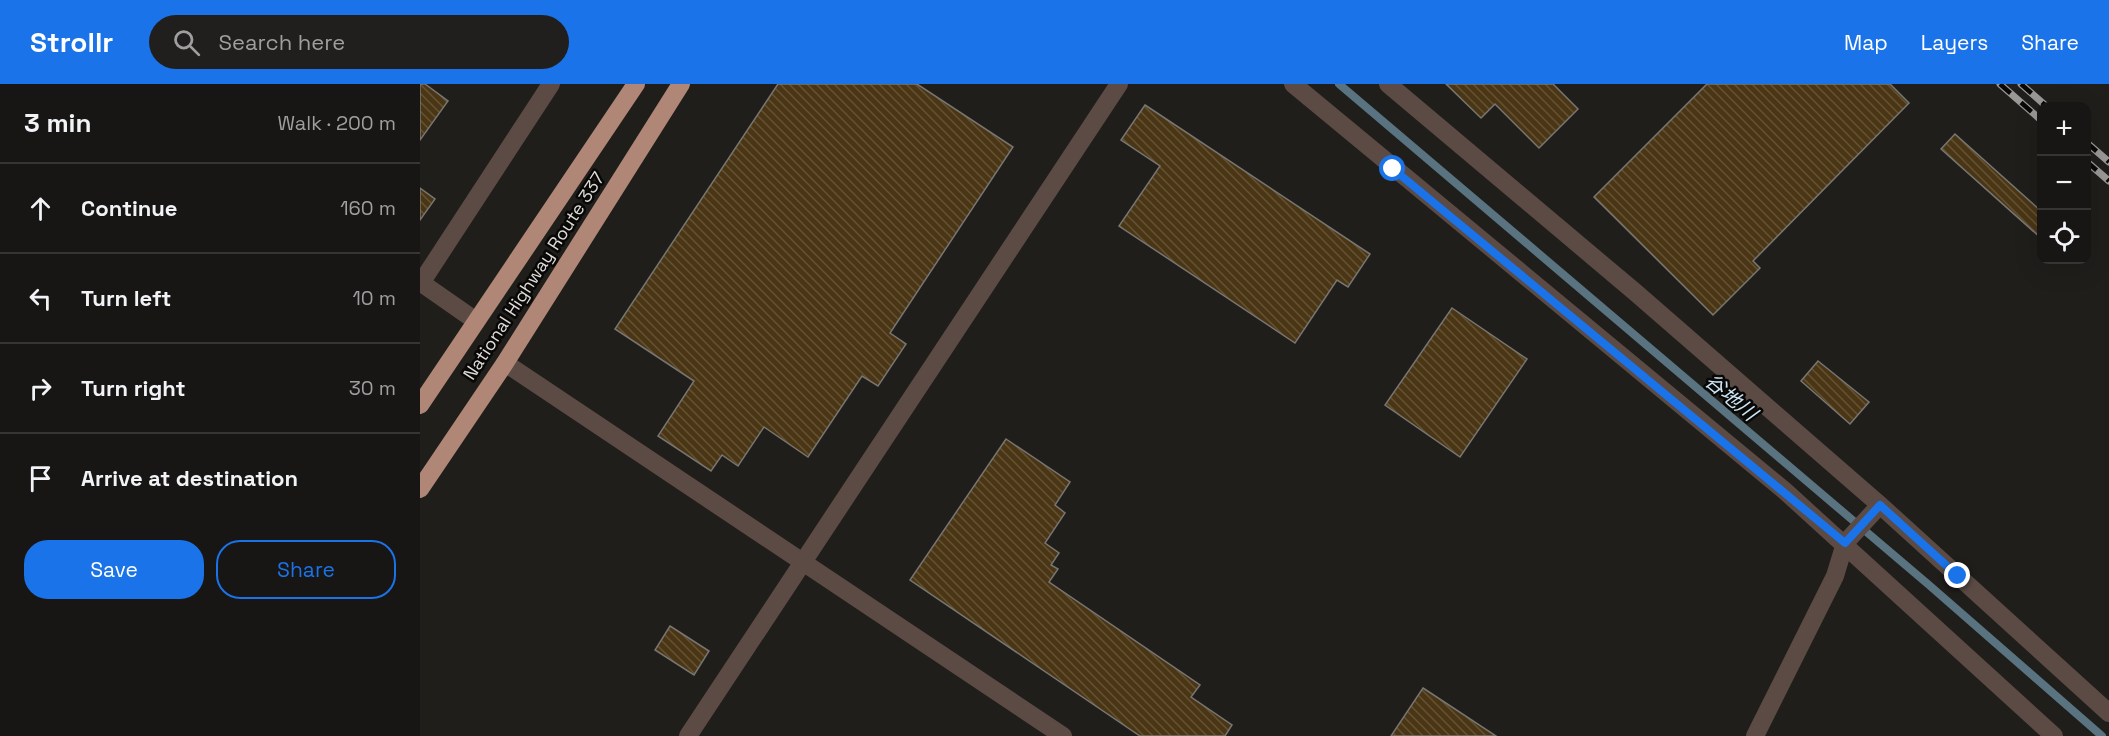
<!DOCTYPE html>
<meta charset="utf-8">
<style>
body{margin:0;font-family:"Space Grotesk","Noto Sans JP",sans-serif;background:#211f1d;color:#f1f3f6}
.controls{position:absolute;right:18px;top:18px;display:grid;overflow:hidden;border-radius:12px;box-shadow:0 6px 24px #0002}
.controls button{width:54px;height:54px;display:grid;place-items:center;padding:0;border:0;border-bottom:2px solid #363534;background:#181614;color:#f1f3f6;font:30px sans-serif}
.stop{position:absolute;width:18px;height:18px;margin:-14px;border:4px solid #1a73e8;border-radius:50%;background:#fff}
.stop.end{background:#1a73e8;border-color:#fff;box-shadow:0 2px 6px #0008}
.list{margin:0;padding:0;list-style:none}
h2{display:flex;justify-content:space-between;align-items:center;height:78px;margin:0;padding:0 24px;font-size:26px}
h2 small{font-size:20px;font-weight:400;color:#9f9fa0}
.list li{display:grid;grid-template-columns:39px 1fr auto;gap:18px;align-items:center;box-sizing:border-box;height:90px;padding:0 24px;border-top:2px solid #363534}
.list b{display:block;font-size:22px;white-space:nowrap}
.list em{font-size:20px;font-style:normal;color:#9f9fa0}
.actions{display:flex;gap:12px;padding:18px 24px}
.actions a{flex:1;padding:14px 0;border:2px solid #1a73e8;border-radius:24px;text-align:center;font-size:21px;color:#1a73e8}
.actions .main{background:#1a73e8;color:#fff}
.icon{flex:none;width:33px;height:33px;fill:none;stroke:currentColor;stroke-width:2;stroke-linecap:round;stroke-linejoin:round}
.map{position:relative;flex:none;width:1689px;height:652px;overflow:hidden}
header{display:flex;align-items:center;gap:36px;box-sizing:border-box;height:84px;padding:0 30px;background:#1a73e8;color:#fff}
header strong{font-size:28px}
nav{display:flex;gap:33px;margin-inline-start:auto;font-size:21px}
.search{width:420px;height:54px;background:#211f1d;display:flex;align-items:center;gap:15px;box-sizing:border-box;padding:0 21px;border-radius:33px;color:#9f9fa0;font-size:22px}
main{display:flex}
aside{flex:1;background:#181614}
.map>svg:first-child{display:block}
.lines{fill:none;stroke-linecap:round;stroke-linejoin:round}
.stream{stroke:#597381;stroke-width:8}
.building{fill:url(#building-back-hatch);stroke:#787672;stroke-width:1.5}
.minor{stroke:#5b4b44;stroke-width:18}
.highway{stroke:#b08776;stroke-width:18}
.rail-casing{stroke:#9a9896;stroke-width:7}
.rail{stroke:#090807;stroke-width:4.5;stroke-dasharray:14;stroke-linecap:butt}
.route{stroke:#1a73e8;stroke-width:8}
.labels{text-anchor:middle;stroke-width:5;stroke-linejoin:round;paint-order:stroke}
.street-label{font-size:18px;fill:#dddcda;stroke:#090807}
.water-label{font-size:20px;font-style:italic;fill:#cee7f7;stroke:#090807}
</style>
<header>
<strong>Strollr</strong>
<div class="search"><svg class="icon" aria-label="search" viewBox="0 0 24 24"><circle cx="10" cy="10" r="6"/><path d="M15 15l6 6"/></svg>Search here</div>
<nav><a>Map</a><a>Layers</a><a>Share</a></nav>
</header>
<main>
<aside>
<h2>3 min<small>Walk · 200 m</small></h2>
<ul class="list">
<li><svg class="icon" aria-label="ahead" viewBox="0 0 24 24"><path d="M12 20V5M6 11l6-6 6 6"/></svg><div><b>Continue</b></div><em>160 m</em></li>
<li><svg class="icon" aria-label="left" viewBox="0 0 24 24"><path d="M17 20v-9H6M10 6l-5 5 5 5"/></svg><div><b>Turn left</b></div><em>10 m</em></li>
<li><svg class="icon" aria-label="right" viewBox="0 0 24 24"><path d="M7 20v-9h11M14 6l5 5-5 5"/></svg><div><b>Turn right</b></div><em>30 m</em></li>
<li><svg class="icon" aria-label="arrive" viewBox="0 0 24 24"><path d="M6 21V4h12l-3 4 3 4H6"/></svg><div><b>Arrive at destination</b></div></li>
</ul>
<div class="actions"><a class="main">Save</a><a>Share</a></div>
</aside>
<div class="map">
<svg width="1689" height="652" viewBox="0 0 1689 652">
<defs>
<pattern id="building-back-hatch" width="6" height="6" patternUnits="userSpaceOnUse" patternTransform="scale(1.5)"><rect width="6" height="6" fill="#4a3614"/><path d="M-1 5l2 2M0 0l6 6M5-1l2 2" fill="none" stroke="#645236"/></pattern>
</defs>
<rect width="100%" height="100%" fill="#201e1b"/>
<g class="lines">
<polyline class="stream" points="919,0 1509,501 1682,652"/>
</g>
<g class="building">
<polygon points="0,0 5,0 28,17 0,56"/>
<polygon points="358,0 497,0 593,63 470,249 486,260 458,302 442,292 388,373 344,343 318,382 302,371 291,387 238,352 274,297 195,245"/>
<polygon points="1026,0 1133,0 1158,25 1119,64 1075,20 1061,34"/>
<polygon points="1287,0 1470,0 1489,19 1333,177 1340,184 1293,231 1174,113"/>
<polygon points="725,21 950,170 928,203 917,196 875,259 699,142 740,82 701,56"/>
<polygon points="1535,50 1622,128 1622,155 1521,65"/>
<polygon points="0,104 15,115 0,136"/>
<polygon points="1032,224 1107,275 1040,373 965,321"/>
<polygon points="1398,277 1449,318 1430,340 1381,297"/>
<polygon points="586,355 650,398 635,421 645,429 625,459 639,469 631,481 638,485 629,498 780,601 771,613 812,641 805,652 720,652 490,496"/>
<polygon points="250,542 289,567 274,591 235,566"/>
<polygon points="1003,604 1076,652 971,652"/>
</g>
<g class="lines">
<g class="minor">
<polyline points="873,0 1365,407 1634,652"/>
<polyline points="968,0 1215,208 1460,421 1689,629"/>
<polyline points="0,198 56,237"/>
<polyline points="1,199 131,0"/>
<polyline points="85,279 643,652"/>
<polyline points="268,652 699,0"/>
<polyline points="1335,652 1415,492 1425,459 1460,421"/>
</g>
<g class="highway">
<polyline points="0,321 216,0"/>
<polyline points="0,405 85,279 261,0"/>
</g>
<g class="rail-casing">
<g id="rail">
<polyline points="1580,0 1622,37"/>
<polyline points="1601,0 1626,22"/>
<polyline points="1666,58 1689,78"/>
<polyline points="1666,77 1689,97"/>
</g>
</g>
<use href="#rail" class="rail"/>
</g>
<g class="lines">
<polyline class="route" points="973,85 1425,459 1460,421 1538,492"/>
</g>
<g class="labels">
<g class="street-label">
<text transform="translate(114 192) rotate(-57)" y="6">National Highway Route 337</text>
</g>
<g class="water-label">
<text transform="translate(1311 313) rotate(40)" y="7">谷地川</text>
</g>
</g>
</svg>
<div class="controls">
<button>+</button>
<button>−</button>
<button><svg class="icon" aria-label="locate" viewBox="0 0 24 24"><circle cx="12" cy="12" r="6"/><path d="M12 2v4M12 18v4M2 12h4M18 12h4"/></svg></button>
</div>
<div class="stop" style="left:973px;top:85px"></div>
<div class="stop end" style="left:1538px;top:492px"></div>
</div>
</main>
